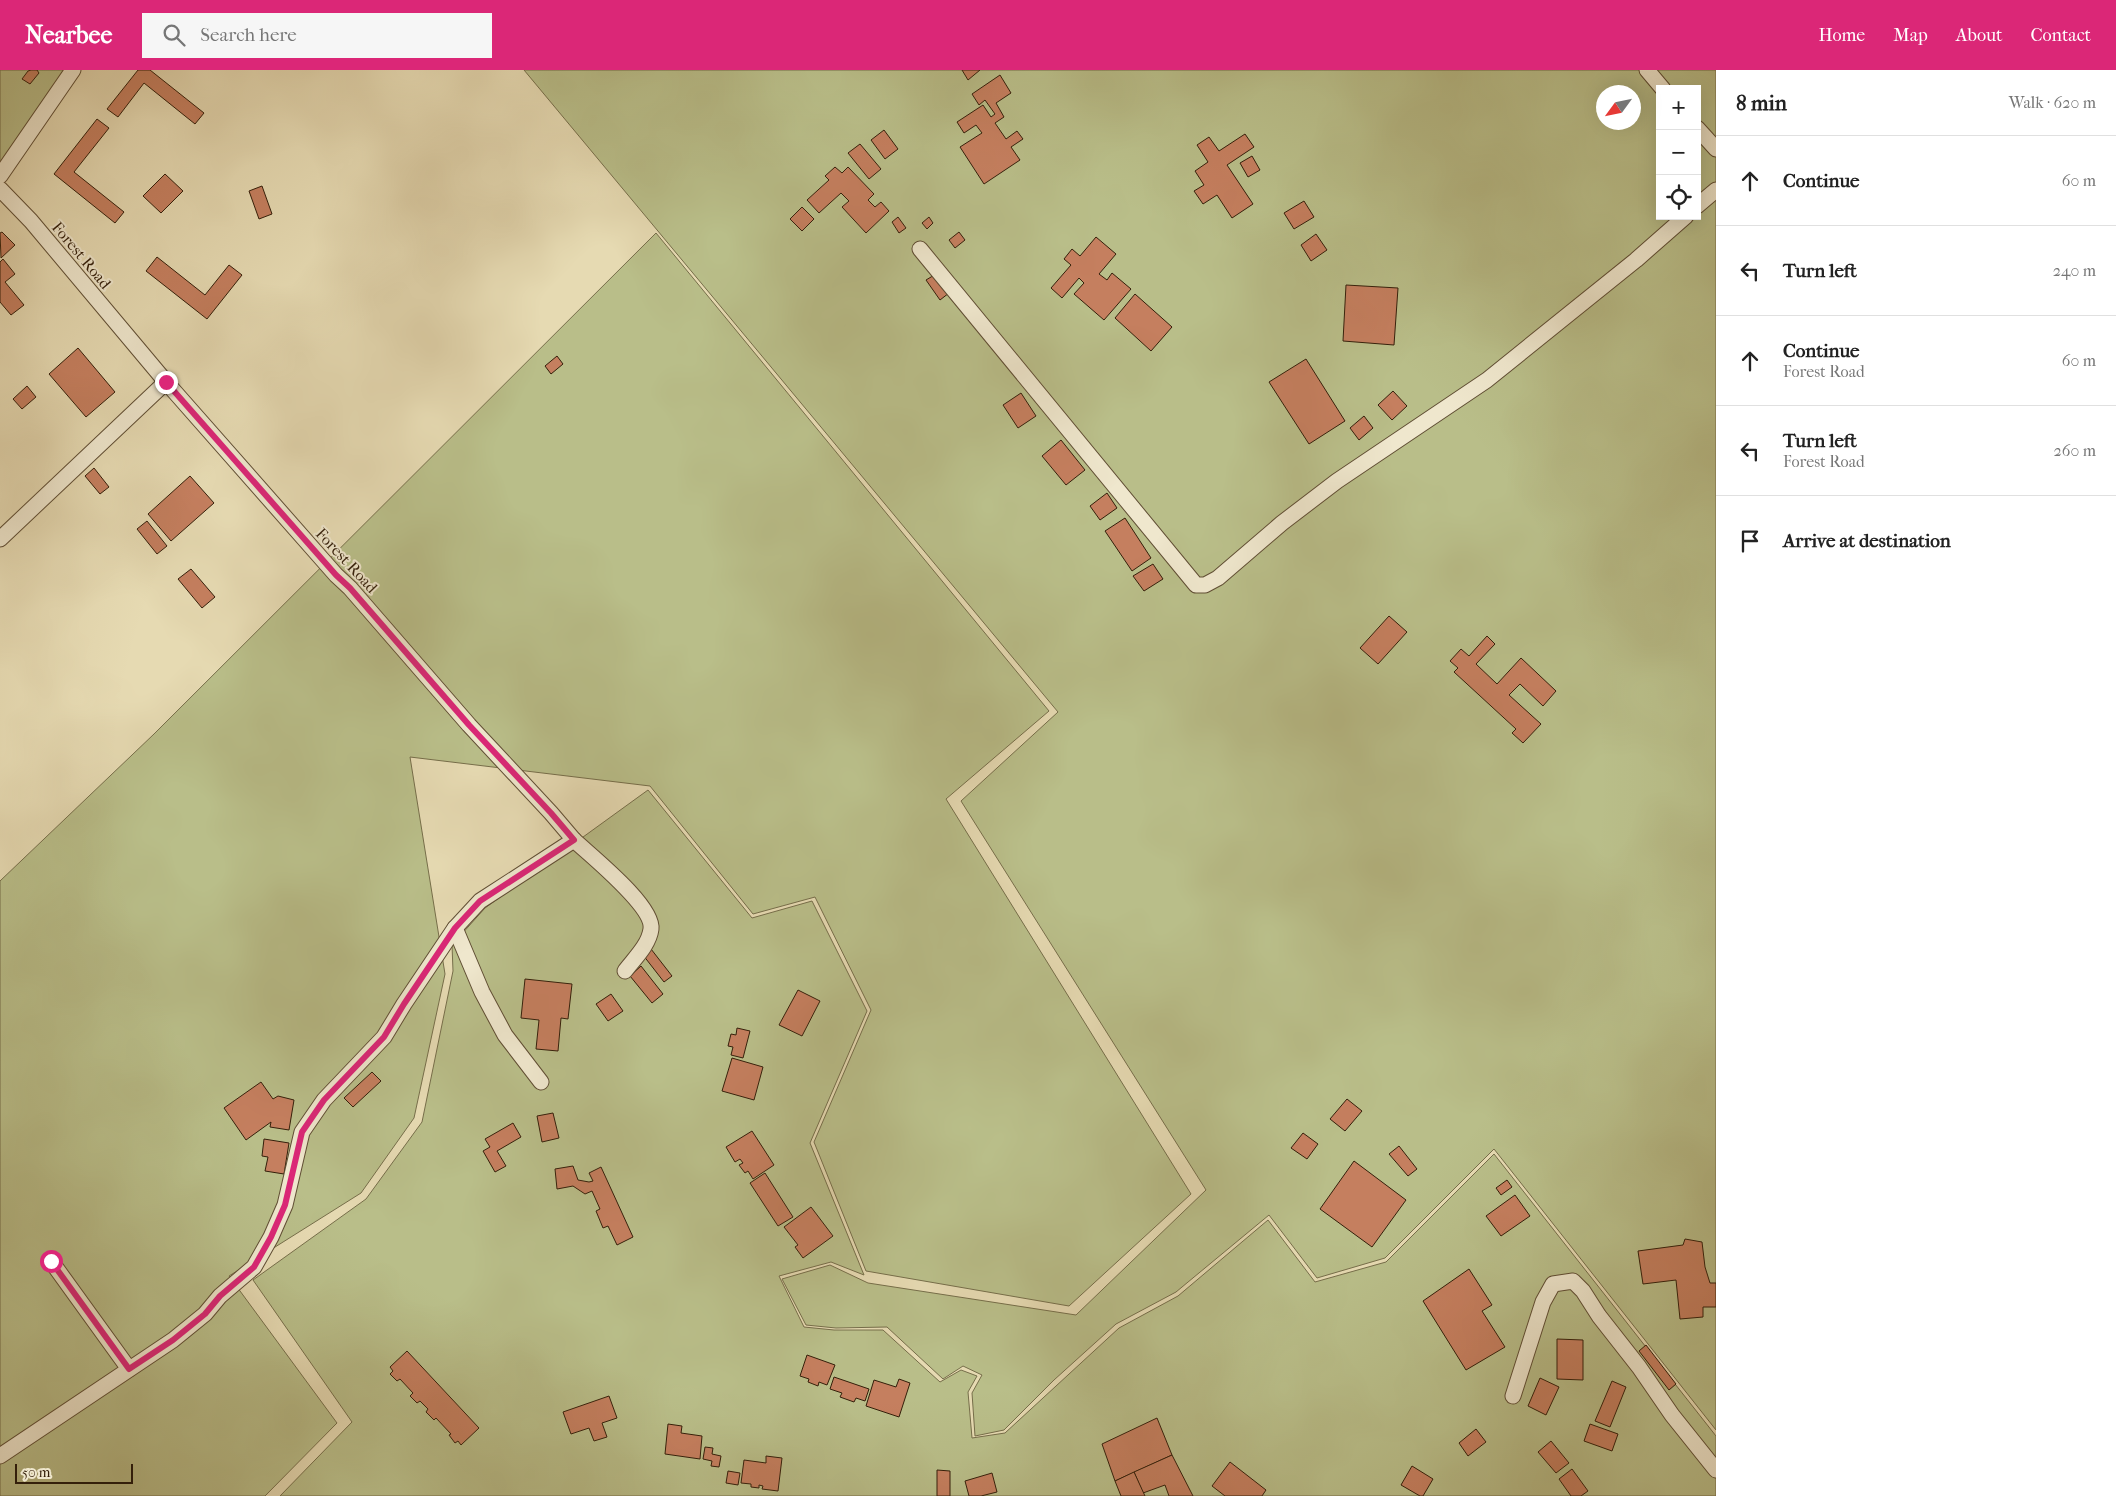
<!DOCTYPE html>
<meta charset="utf-8">
<style>
body{margin:0;font-family:"IM FELL French Canon",serif;background:#f6f6f6;color:#222}
.controls{position:absolute;right:15px;top:15px;display:grid;overflow:hidden;border-radius:0px;box-shadow:0 5px 20px #0002}
.controls button{width:45px;height:45px;display:grid;place-items:center;padding:0;border:0;border-bottom:1px solid #e0e0e0;background:#fff;color:#222;font:25px sans-serif}
.compass{position:absolute;left:1596px;top:15px;width:45px;height:45px;border-radius:50%;background:#fff;box-shadow:0 5px 20px #0002;rotate:237deg}
.scale{position:absolute;left:15px;bottom:12px;width:118px;box-sizing:border-box;padding-left:5px;border:2px solid #341f0a;border-top:0;font-size:14px;line-height:18px;white-space:nowrap;color:#341f0a;-webkit-text-stroke:4px #efe7cd;paint-order:stroke}
.stop{position:absolute;width:15px;height:15px;margin:-11px;border:4px solid #db2777;border-radius:50%;background:#fff}
.stop.end{background:#db2777;border-color:#fff;box-shadow:0 1px 5px #0008}
.list{margin:0;padding:0;list-style:none}
h2{display:flex;justify-content:space-between;align-items:center;height:65px;margin:0;padding:0 20px;font-size:21px}
h2 small{font-size:16px;font-weight:400;color:#767676}
.list li{display:grid;grid-template-columns:32px 1fr auto;gap:15px;align-items:center;box-sizing:border-box;height:90px;padding:0 20px;border-top:1px solid #e0e0e0}
.list b{display:block;font-size:19px;white-space:nowrap}
.list p{margin:0;font-size:16px;white-space:nowrap;color:#767676}
.list em{font-size:16px;font-style:normal;color:#767676}
.icon{flex:none;width:28px;height:28px;fill:none;stroke:currentColor;stroke-width:2;stroke-linecap:round;stroke-linejoin:round}
.map{position:relative;flex:none;width:1716px;height:1426px;overflow:hidden}
header{display:flex;align-items:center;gap:30px;box-sizing:border-box;height:70px;padding:0 25px;background:#db2777;color:#fff}
header strong{font-size:24px}
nav{display:flex;gap:28px;margin-inline-start:auto;font-size:18px}
.search{width:350px;height:45px;background:#f6f6f6;display:flex;align-items:center;gap:12px;box-sizing:border-box;padding:0 18px;border-radius:0px;color:#767676;font-size:19px}
main{display:flex}
aside{flex:1;background:#fff}
.map>svg:first-child{display:block}
.green{fill:#b9be89;stroke:#766e4a;fill-rule:evenodd}
.building{fill:#c57f5f;stroke:#341f0a}
.lines{fill:none;stroke-linecap:round;stroke-linejoin:round}
.minor-casing{stroke:#604e34;stroke-width:17}
.minor{stroke:#efe7cd;stroke-width:15}
.route{stroke:#db2777;stroke-width:6}
.labels{text-anchor:middle;stroke-width:4;stroke-linejoin:round;paint-order:stroke}
.street-label{font-size:16px;fill:#341f0a;stroke:#efe7cd}
</style>
<header>
<strong>Nearbee</strong>
<div class="search"><svg class="icon" aria-label="search" viewBox="0 0 24 24"><circle cx="10" cy="10" r="6"/><path d="M15 15l6 6"/></svg>Search here</div>
<nav><a>Home</a><a>Map</a><a>About</a><a>Contact</a></nav>
</header>
<main>
<div class="map">
<svg width="1716" height="1426" viewBox="0 0 1716 1426">
<rect width="100%" height="100%" fill="#e6dab2"/>
<filter id="stains"><feTurbulence type="fractalNoise" baseFrequency=".004" numOctaves="4"/><feColorMatrix values="0 0 0 0 .2 0 0 0 0 .09 0 0 0 0 .02 0 0 0 .5 -.17"/></filter>
<radialGradient id="worn" r=".72"><stop offset=".6" stop-color="#630" stop-opacity="0"/><stop offset="1" stop-color="#630" stop-opacity=".3"/></radialGradient>
<g class="green">
<polygon points="0,0 66,0 0,97"/>
<path d="M 524,0 L 1716,0 L 1716,1360 L 1494,1079 L 1385,1188 L 1317,1208 L 1269,1145 L 1176,1222 L 1116,1254 L 1054,1310 L 1004,1360 L 975,1366 L 972,1323 L 982,1305 L 963,1296 L 943,1309 L 887,1257 L 836,1258 L 806,1255 L 782,1209 L 830,1195 L 868,1213 L 1076,1245 L 1206,1120 L 961,731 L 1058,642 ZM 1660,19 L 1697,19 L 1697,146 L 1660,146 ZM 1604,22 L 1634,22 L 1634,52 L 1604,52 Z"/>
<polygon points="656,163 1049,641 946,729 1191,1124 1069,1236 866,1201 814,1072 871,940 815,827 753,844 650,716 410,687 445,904 414,1048 361,1123 229,1206 337,1353 265,1426 0,1426 0,811 154,664"/>
<polygon points="648,720 752,848 812,831 867,941 810,1073 864,1205 831,1192 779,1206 804,1257 834,1260 883,1260 940,1312 961,1300 977,1306 968,1322 972,1368 1005,1363 1119,1258 1178,1226 1268,1150 1315,1212 1386,1192 1494,1084 1716,1366 1716,1426 280,1426 352,1352 253,1210 366,1129 422,1052 453,901 452,875 485,838"/>
</g>
<g class="building">
<polygon points="31,0 37,0 39,3 30,14 22,9 28,1"/>
<polygon points="138,0 150,0 204,43 195,54 144,13 118,47 107,39"/>
<polygon points="962,0 980,0 968,10"/>
<polygon points="1000,5 1011,23 996,33 1004,47 995,53 1006,69 1017,61 1023,69 1011,77 1020,90 984,114 960,77 982,63 976,55 964,63 957,52 983,35 991,47 995,44 985,30 979,35 972,24"/>
<polygon points="97,49 109,58 74,102 124,142 115,153 54,104"/>
<polygon points="884,60 898,79 885,89 871,70"/>
<polygon points="1245,64 1254,77 1227,95 1253,134 1232,148 1217,125 1203,134 1194,121 1204,115 1195,101 1208,92 1197,75 1209,67 1219,81"/>
<polygon points="860,74 881,99 869,109 848,83"/>
<polygon points="1252,86 1260,100 1248,107 1240,93"/>
<polygon points="835,97 842,103 848,97 874,124 868,130 875,137 881,132 889,141 866,163 842,137 849,131 841,123 819,143 807,130 829,110 825,106"/>
<polygon points="165,104 183,121 161,143 143,126"/>
<polygon points="262,116 272,144 259,149 249,121"/>
<polygon points="1304,131 1314,147 1294,159 1284,143"/>
<polygon points="802,137 814,149 802,161 790,149"/>
<polygon points="898,147 906,158 899,163 892,152"/>
<polygon points="929,147 933,153 927,159 922,153"/>
<polygon points="2,162 15,175 1,188 0,163"/>
<polygon points="959,162 965,170 955,178 949,170"/>
<polygon points="1316,164 1327,180 1311,191 1301,175"/>
<polygon points="1096,167 1116,184 1099,204 1107,210 1112,203 1131,219 1104,250 1074,224 1084,213 1079,208 1062,228 1051,218 1071,195 1064,189 1072,179 1080,186"/>
<polygon points="157,187 205,225 229,195 242,205 207,249 146,201"/>
<polygon points="3,189 15,204 5,212 24,235 11,245 0,232 0,192"/>
<polygon points="936,204 949,223 940,230 926,210"/>
<polygon points="1346,215 1398,218 1394,275 1343,271"/>
<polygon points="1135,224 1172,257 1151,281 1115,248"/>
<polygon points="78,278 115,322 86,347 49,304"/>
<polygon points="557,286 563,294 551,304 545,296"/>
<polygon points="1306,289 1345,351 1309,374 1269,312"/>
<polygon points="27,316 36,327 22,339 13,329"/>
<polygon points="1393,321 1407,336 1392,350 1378,335"/>
<polygon points="1021,323 1036,346 1018,358 1003,335"/>
<polygon points="1364,346 1373,358 1359,370 1350,358"/>
<polygon points="1061,370 1085,400 1066,415 1042,386"/>
<polygon points="94,398 109,417 100,424 85,406"/>
<polygon points="190,406 214,433 171,471 148,444"/>
<polygon points="1107,423 1117,438 1100,450 1090,436"/>
<polygon points="1125,448 1151,488 1132,501 1105,461"/>
<polygon points="147,451 167,476 157,484 137,459"/>
<polygon points="1153,494 1163,509 1144,521 1133,506"/>
<polygon points="191,499 215,527 202,538 178,509"/>
<polygon points="1389,546 1407,562 1378,594 1360,578"/>
<polygon points="1487,566 1495,574 1476,594 1497,614 1521,588 1556,621 1543,636 1520,614 1509,625 1541,654 1523,673 1512,663 1516,659 1454,602 1458,598 1450,591 1461,579 1469,586"/>
<polygon points="651,879 672,906 664,912 643,885"/>
<polygon points="641,896 663,924 652,933 630,906"/>
<polygon points="525,909 572,914 568,949 561,948 558,981 536,979 539,950 521,948"/>
<polygon points="798,920 820,931 802,966 779,955"/>
<polygon points="611,924 623,941 608,951 596,934"/>
<polygon points="737,958 750,961 743,988 731,985 733,977 728,976 731,964 736,965"/>
<polygon points="732,988 763,997 754,1030 722,1021"/>
<polygon points="372,1002 381,1011 353,1037 344,1028"/>
<polygon points="261,1012 273,1029 278,1026 294,1030 289,1060 270,1057 271,1052 246,1070 224,1038"/>
<polygon points="1347,1029 1362,1041 1345,1061 1330,1049"/>
<polygon points="553,1043 559,1068 542,1072 537,1046"/>
<polygon points="513,1053 521,1067 497,1081 506,1096 495,1102 483,1081 490,1077 485,1069"/>
<polygon points="752,1061 774,1095 753,1109 748,1101 745,1103 739,1095 743,1093 740,1089 735,1092 726,1077"/>
<polygon points="1303,1063 1318,1074 1307,1089 1291,1078"/>
<polygon points="264,1069 289,1073 284,1104 265,1101 268,1087 262,1086"/>
<polygon points="1399,1076 1417,1099 1408,1106 1389,1084"/>
<polygon points="1354,1091 1406,1130 1372,1177 1320,1139"/>
<polygon points="573,1096 578,1110 589,1112 593,1111 589,1103 601,1097 633,1167 617,1175 608,1156 603,1158 596,1141 600,1139 592,1121 585,1124 573,1116 557,1119 555,1099"/>
<polygon points="765,1103 793,1147 778,1156 750,1113"/>
<polygon points="1507,1110 1512,1117 1501,1125 1496,1118"/>
<polygon points="1515,1125 1530,1146 1501,1166 1486,1146"/>
<polygon points="811,1137 833,1166 803,1188 795,1177 798,1175 784,1157"/>
<polygon points="1685,1169 1702,1172 1705,1197 1710,1213 1716,1213 1716,1237 1703,1237 1703,1247 1680,1249 1676,1210 1643,1214 1638,1181 1683,1175"/>
<polygon points="1469,1199 1492,1235 1482,1241 1505,1277 1466,1300 1423,1231"/>
<polygon points="1557,1269 1583,1270 1583,1310 1557,1309"/>
<polygon points="1646,1275 1676,1314 1669,1320 1639,1281"/>
<polygon points="407,1281 479,1358 461,1375 458,1371 455,1373 449,1365 451,1364 436,1348 434,1350 426,1342 428,1339 420,1331 417,1333 410,1326 413,1323 400,1309 397,1311 390,1304 393,1301 390,1297"/>
<polygon points="807,1285 835,1295 827,1315 819,1312 818,1316 808,1312 809,1309 800,1306"/>
<polygon points="834,1307 869,1319 865,1331 856,1328 854,1332 840,1327 842,1323 830,1319"/>
<polygon points="1540,1308 1559,1317 1546,1345 1528,1336"/>
<polygon points="899,1309 910,1313 899,1347 866,1336 874,1310 896,1317"/>
<polygon points="1612,1311 1626,1317 1610,1357 1595,1351"/>
<polygon points="609,1326 617,1348 602,1353 607,1367 594,1371 589,1358 571,1364 563,1342"/>
<polygon points="1157,1348 1172,1385 1115,1411 1102,1374"/>
<polygon points="668,1354 682,1356 681,1363 702,1366 700,1389 665,1384"/>
<polygon points="1590,1354 1618,1364 1612,1381 1584,1371"/>
<polygon points="1476,1359 1486,1372 1468,1386 1459,1373"/>
<polygon points="1551,1371 1569,1393 1556,1403 1538,1382"/>
<polygon points="705,1377 713,1378 712,1384 721,1386 719,1397 711,1396 712,1391 703,1389"/>
<polygon points="1172,1385 1193,1426 1169,1426 1165,1415 1143,1423 1134,1402"/>
<polygon points="766,1386 782,1388 778,1421 762,1419 763,1416 759,1415 759,1418 751,1417 751,1414 741,1413 744,1390 766,1393"/>
<polygon points="1230,1392 1266,1420 1262,1426 1225,1426 1212,1416"/>
<polygon points="1412,1396 1433,1409 1423,1426 1420,1426 1401,1415"/>
<polygon points="1572,1399 1588,1421 1581,1426 1571,1426 1559,1409"/>
<polygon points="937,1400 950,1401 950,1426 937,1426"/>
<polygon points="728,1401 740,1403 738,1415 726,1413"/>
<polygon points="1134,1402 1145,1426 1121,1426 1115,1411"/>
<polygon points="992,1403 997,1422 981,1426 969,1426 965,1411"/>
</g>
<g class="lines">
<g class="minor-casing">
<g id="minor">
<polyline points="1647,0 1663,19"/>
<polyline points="1697,58 1716,79"/>
<polyline points="0,106 73,0"/>
<polyline points="0,119 31,151 166,312 336,505 350,518 469,655 551,743 574,770 480,831 455,858 404,934 384,967 324,1030 302,1062 285,1135 271,1167 254,1197 220,1226 205,1244 173,1270 0,1386"/>
<polyline points="1697,136 1716,120"/>
<polyline points="920,179 1196,515 1205,515 1218,508 1282,453 1337,411 1487,310 1636,190 1686,146"/>
<polyline points="0,469 166,312"/>
<path d="M 574,770 C 591,786 654,836 651,859 C 649,875 634,889 625,901"/>
<polyline points="455,858 482,922 505,965 541,1012"/>
<polyline points="51,1191 129,1299"/>
<polyline points="1513,1326 1543,1232 1553,1214 1573,1211 1583,1221 1599,1246 1639,1297 1672,1345 1716,1400"/>
</g>
</g>
<use href="#minor" class="minor"/>
</g>
<g class="lines">
<polyline class="route" points="51,1191 129,1299 173,1270 205,1244 220,1226 254,1197 271,1167 285,1135 302,1062 324,1030 384,967 404,934 455,858 480,831 574,770 551,743 469,655 350,518 336,505 166,312"/>
</g>
<g class="labels">
<g class="street-label">
<text transform="translate(82 185) rotate(50)" y="6">Forest Road</text>
<text transform="translate(347 490) rotate(47)" y="6">Forest Road</text>
</g>
</g>
<rect width="100%" height="100%" filter="url(#stains)"/>
<rect width="100%" height="100%" fill="url(#worn)"/>
</svg>
<div class="controls">
<button>+</button>
<button>−</button>
<button><svg class="icon" aria-label="locate" viewBox="0 0 24 24"><circle cx="12" cy="12" r="6"/><path d="M12 2v4M12 18v4M2 12h4M18 12h4"/></svg></button>
</div>
<svg class="compass" viewBox="-18 -18 36 36"><path d="M0-13l5 13h-10z" fill="#e53935"/><path d="M0 13l5-13h-10z" fill="#767676"/></svg>
<div class="scale">50 m</div>
<div class="stop" style="left:51px;top:1191px"></div>
<div class="stop end" style="left:166px;top:312px"></div>
</div>
<aside>
<h2>8 min<small>Walk · 620 m</small></h2>
<ul class="list">
<li><svg class="icon" aria-label="ahead" viewBox="0 0 24 24"><path d="M12 20V5M6 11l6-6 6 6"/></svg><div><b>Continue</b></div><em>60 m</em></li>
<li><svg class="icon" aria-label="left" viewBox="0 0 24 24"><path d="M17 20v-9H6M10 6l-5 5 5 5"/></svg><div><b>Turn left</b></div><em>240 m</em></li>
<li><svg class="icon" aria-label="ahead" viewBox="0 0 24 24"><path d="M12 20V5M6 11l6-6 6 6"/></svg><div><b>Continue</b><p>Forest Road</p></div><em>60 m</em></li>
<li><svg class="icon" aria-label="left" viewBox="0 0 24 24"><path d="M17 20v-9H6M10 6l-5 5 5 5"/></svg><div><b>Turn left</b><p>Forest Road</p></div><em>260 m</em></li>
<li><svg class="icon" aria-label="arrive" viewBox="0 0 24 24"><path d="M6 21V4h12l-3 4 3 4H6"/></svg><div><b>Arrive at destination</b></div></li>
</ul>
</aside>
</main>
